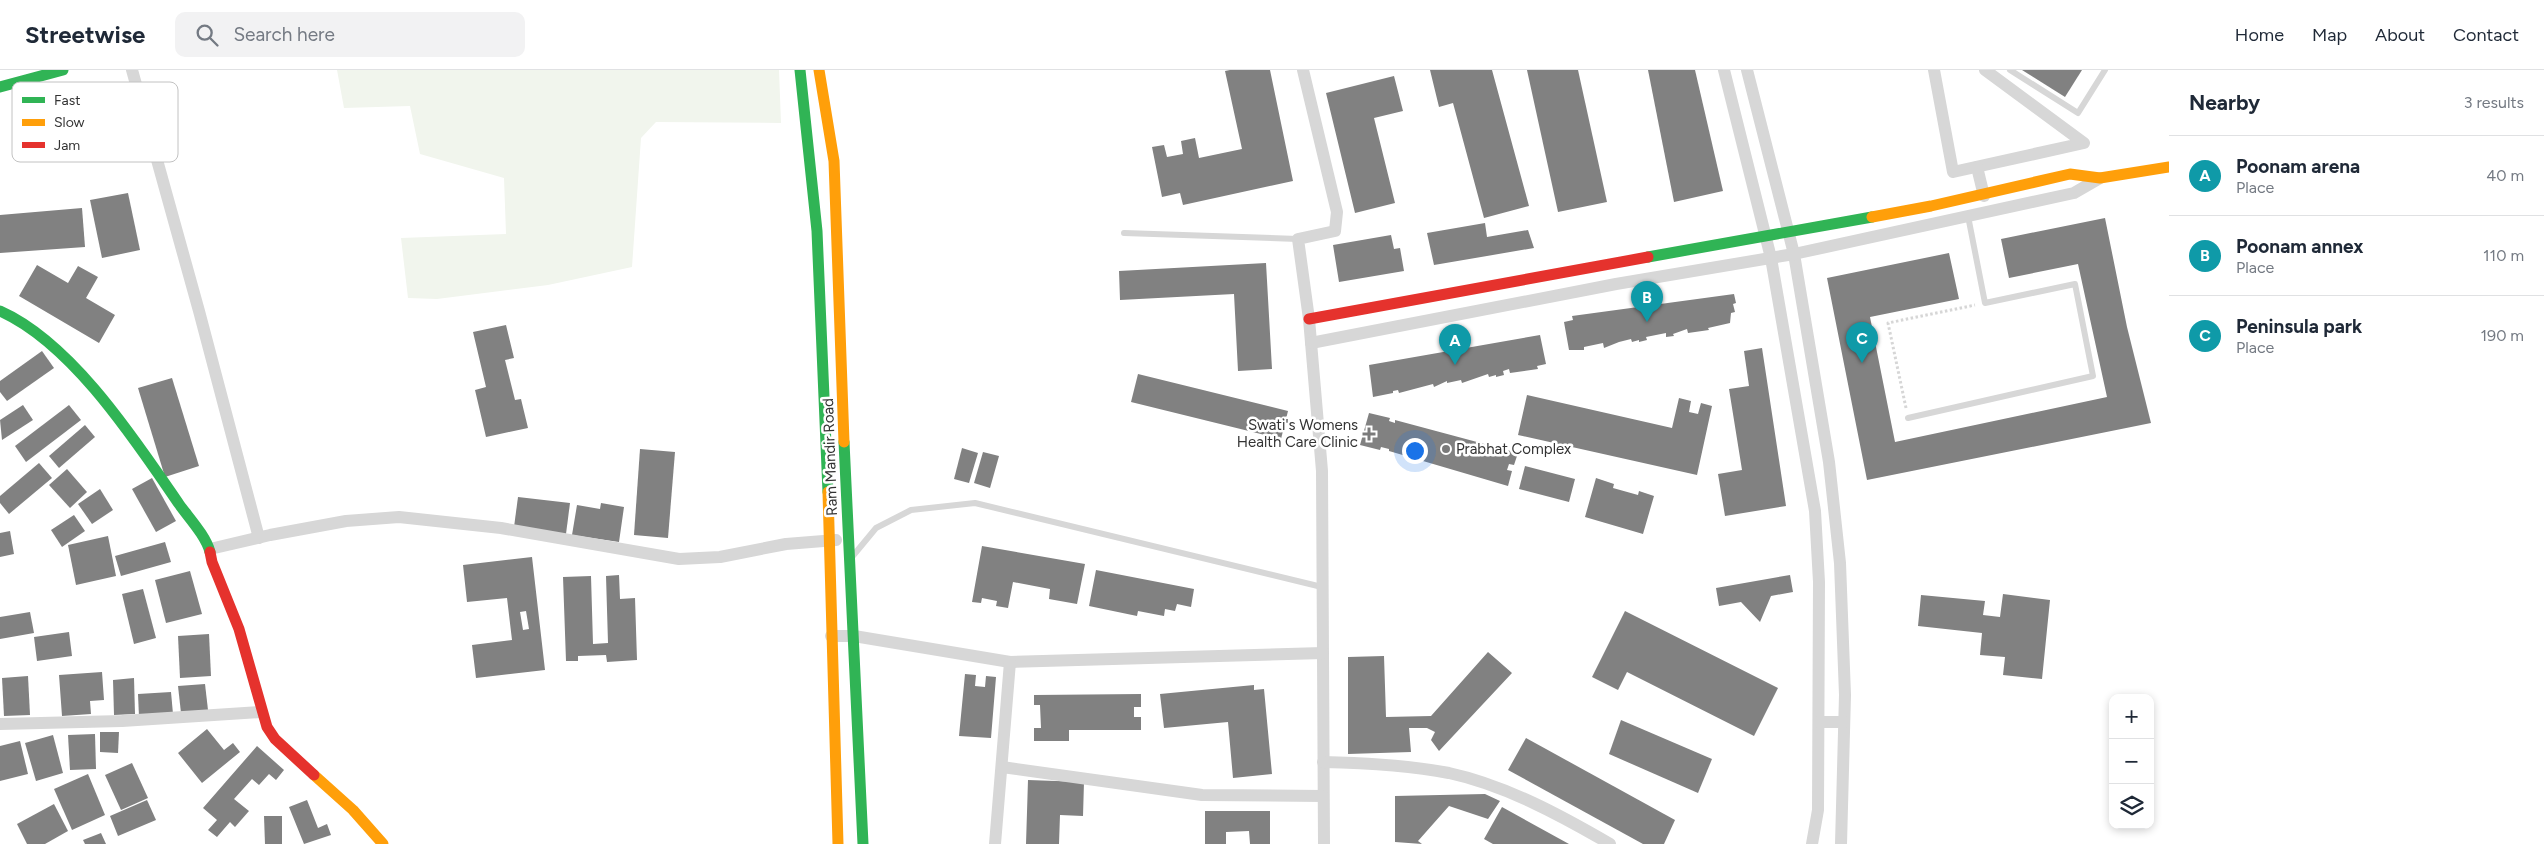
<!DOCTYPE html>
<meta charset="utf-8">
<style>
body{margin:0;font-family:Figtree,sans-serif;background:#f2f2f3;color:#1f2937}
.controls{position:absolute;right:15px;bottom:15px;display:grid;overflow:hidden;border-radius:10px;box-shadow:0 2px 8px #0003}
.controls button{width:45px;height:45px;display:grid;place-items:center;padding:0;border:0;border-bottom:1px solid #e0e1e3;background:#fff;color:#1f2937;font:25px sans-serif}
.you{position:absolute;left:1414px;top:380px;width:18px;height:18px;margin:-12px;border:4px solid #fff;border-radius:50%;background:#1a73e8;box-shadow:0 0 0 8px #1a73e833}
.badge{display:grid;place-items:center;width:32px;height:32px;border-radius:50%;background:#1a73e8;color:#fff;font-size:16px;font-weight:700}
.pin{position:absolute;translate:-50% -41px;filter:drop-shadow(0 1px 2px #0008)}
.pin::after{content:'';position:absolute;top:26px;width:18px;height:15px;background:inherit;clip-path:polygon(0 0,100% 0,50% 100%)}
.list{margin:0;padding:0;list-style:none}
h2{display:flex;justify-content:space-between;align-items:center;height:65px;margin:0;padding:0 20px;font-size:21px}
h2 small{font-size:16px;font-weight:400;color:#747a83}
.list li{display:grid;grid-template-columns:32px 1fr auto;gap:15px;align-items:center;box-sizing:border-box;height:80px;padding:0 20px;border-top:1px solid #e0e1e3}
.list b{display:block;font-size:19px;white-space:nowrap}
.list p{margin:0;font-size:16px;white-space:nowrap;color:#747a83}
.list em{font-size:16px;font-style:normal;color:#747a83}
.icon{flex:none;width:28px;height:28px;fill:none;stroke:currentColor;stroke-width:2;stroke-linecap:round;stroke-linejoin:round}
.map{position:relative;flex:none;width:2169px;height:774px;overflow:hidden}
header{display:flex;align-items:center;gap:30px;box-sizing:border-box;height:70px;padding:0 25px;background:#fff;border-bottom:1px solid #e0e1e3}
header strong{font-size:24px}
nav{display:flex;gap:28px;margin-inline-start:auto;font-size:18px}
.search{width:350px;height:45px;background:#f2f2f3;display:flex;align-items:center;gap:12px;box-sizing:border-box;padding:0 18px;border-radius:10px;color:#747a83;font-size:19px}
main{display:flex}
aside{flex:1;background:#fff}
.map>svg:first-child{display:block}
.green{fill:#f1f5ed}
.building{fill:#818181;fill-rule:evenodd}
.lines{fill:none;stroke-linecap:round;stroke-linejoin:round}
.path{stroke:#d6d6d6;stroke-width:3;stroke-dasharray:2.5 2.5;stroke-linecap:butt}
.lane{stroke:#d7d7d7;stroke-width:6}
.street{stroke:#d7d7d7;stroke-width:12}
.fast{stroke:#30b455;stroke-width:11}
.slow{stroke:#ff9f0a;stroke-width:11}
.jam{stroke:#e5322d;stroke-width:11}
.poi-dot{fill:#7a7a7a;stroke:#fff;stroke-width:2}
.labels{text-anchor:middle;stroke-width:5;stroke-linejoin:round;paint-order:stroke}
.poi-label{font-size:15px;fill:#333;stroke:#fff;text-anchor:end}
.street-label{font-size:15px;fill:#333;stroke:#fff}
.key{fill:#fff;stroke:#c2c2c2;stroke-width:1}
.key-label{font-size:14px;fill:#333}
</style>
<header>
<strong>Streetwise</strong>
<div class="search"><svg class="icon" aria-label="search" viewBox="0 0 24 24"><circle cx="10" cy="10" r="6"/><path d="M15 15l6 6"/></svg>Search here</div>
<nav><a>Home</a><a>Map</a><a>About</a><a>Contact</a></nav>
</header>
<main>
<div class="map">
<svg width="2169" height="774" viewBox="0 0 2169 774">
<rect width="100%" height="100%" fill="#fff"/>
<polygon class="green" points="337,0 779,0 781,53 656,52 641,68 632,197 548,215 437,229 408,228 401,168 506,164 504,108 420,84 410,36 344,38"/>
<g class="building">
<polygon points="1230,0 1270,0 1293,111 1183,135 1180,123 1162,127 1152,77 1164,75 1167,87 1183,84 1181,71 1195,68 1199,88 1242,79 1225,1"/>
<polygon points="1430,0 1492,0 1529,136 1484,148 1453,33 1439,37"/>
<polygon points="1527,0 1578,0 1607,132 1558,142"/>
<polygon points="1648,0 1695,0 1723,121 1674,132"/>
<polygon points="2022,0 2082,0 2065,27"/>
<polygon points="1394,6 1403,41 1374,48 1395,133 1355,143 1326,23"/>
<polygon points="128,123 140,180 102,188 90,130"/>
<polygon points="82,138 85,177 0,183 0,145"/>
<polygon points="2105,148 2127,257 2151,353 1867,410 1827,208 1949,183 1959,229 1870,247 1895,372 2107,327 2078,194 2009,208 2001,169"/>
<polygon points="1485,153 1487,167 1528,160 1534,178 1434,195 1427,163"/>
<polygon points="1391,165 1394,179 1400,178 1404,201 1339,212 1333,175"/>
<polygon points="1266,193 1272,299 1238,301 1234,224 1120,230 1119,201"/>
<polygon points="37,195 68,213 78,196 98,207 86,228 115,245 99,273 19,226"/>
<polygon points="1734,224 1736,233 1733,234 1735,242 1731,243 1730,253 1708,258 1709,260 1688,263 1687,259 1673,264 1674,266 1666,267 1666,263 1646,267 1647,270 1639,272 1639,270 1632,272 1631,269 1619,272 1604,278 1603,273 1584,277 1584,280 1569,280 1564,252 1573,250 1572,246"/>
<polygon points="506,255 514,288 505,290 515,330 521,329 528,358 486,367 475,320 486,317 473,262"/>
<polygon points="1540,265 1546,294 1537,296 1538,299 1510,303 1509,299 1503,301 1504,305 1496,307 1496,305 1489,307 1488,304 1462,313 1461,310 1447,313 1447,311 1434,317 1433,314 1399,323 1398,320 1393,321 1393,323 1373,327 1369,295"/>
<polygon points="1762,278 1786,436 1725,446 1718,404 1742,400 1729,319 1749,316 1744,281"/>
<polygon points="42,281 54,298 7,331 0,322 0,311"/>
<polygon points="1138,304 1288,341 1281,369 1131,332"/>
<polygon points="172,308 199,396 165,407 138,318"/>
<polygon points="1527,325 1672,358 1679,328 1691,331 1689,342 1698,344 1701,333 1712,336 1697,405 1518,365"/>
<polygon points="23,335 33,350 2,370 0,350"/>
<polygon points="69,335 81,350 26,392 15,376"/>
<polygon points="1369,343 1390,348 1389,351 1395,353 1395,350 1518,383 1514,395 1509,394 1507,400 1512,401 1508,416 1389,381 1389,379 1381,377 1380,380 1360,375"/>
<polygon points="85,355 95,367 59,398 49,386"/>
<polygon points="962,378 978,383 969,413 954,409"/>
<polygon points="640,379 675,382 668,468 634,465"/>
<polygon points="983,382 999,386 990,418 974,413"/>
<polygon points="39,393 52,408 9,444 0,433 0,426"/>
<polygon points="1525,396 1575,409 1569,432 1519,419"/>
<polygon points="67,399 87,422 70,438 49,415"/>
<polygon points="152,408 176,451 156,462 132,419"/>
<polygon points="1596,408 1614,414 1613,418 1638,425 1639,421 1654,426 1643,464 1585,447"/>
<polygon points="100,419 113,440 92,454 78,434"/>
<polygon points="518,427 570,433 566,464 514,457"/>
<polygon points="601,433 624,437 619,472 572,465 577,435 600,439"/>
<polygon points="74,445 85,461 62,477 51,460"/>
<polygon points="10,461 14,484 0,487 0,463"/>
<polygon points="108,466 116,506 76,515 68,475"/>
<polygon points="165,472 171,492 121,506 115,486"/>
<polygon points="982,476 1085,494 1077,534 1049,529 1050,519 1013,512 1008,538 996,536 997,531 982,528 981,533 972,532"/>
<path d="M 532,487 L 545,600 L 476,608 L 472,575 L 512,570 L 507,528 L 467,532 L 463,495 ZM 526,541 L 529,559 L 523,560 L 520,542 Z"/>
<polygon points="1096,500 1194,519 1191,537 1177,534 1175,541 1165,539 1164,546 1138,541 1137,546 1089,536"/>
<polygon points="190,501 202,544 166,553 155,510"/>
<polygon points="619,505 620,529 635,528 637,590 607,592 606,585 578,586 578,591 566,591 563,507 591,506 593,574 608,573 606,506"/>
<polygon points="1790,505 1793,522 1771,526 1760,552 1741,532 1719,536 1716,518"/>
<polygon points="143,519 156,568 134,574 122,524"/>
<polygon points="2003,524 2050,530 2042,609 2003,605 2005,587 1980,585 1982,563 1918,556 1921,525 1985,531 1983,545 2000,547"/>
<polygon points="1625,541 1778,618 1754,666 1627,602 1618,620 1592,607"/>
<polygon points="30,542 34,563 0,569 0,547"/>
<polygon points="69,562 72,586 37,591 34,567"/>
<polygon points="209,564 211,606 180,608 178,566"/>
<polygon points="1488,582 1512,603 1439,681 1431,670 1435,662 1427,658 1409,658 1411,682 1348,684 1348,587 1384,586 1386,647 1431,646"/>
<polygon points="102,602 104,630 90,631 91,644 62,646 59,605"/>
<polygon points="965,604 976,605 975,616 985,617 986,606 996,607 991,668 959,666"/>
<polygon points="28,606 30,645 4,646 2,608"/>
<polygon points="134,608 135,644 114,645 113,610"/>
<polygon points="205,614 208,640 181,643 178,616"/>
<polygon points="1254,615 1254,620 1264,619 1272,704 1233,708 1228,652 1164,658 1160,624"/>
<polygon points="171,622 173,644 139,647 138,624"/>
<polygon points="1141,624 1141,637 1134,637 1134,647 1141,647 1141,660 1069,660 1069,671 1034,671 1034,658 1041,658 1040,635 1034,635 1034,625"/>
<polygon points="1621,650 1712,689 1698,723 1609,684"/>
<polygon points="207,659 224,680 233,673 240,682 202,713 178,683"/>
<polygon points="100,662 119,662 118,683 100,682"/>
<polygon points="95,664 96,699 70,700 68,665"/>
<polygon points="53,665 63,703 36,711 25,673"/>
<polygon points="1526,668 1675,750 1664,774 1643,774 1508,700"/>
<polygon points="20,671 28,704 0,711 0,676"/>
<polygon points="257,676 284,700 276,710 269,704 259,715 252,709 234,729 249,741 235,757 230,752 217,767 208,760 217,750 203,738"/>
<polygon points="132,693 148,728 121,740 105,705"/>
<polygon points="88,704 105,745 72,760 54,719"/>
<polygon points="1028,710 1084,712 1083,746 1060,745 1059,774 1026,774"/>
<polygon points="1485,724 1500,731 1488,749 1449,736 1418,771 1422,774 1395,772 1395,726"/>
<polygon points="147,730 156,750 118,766 110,746"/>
<polygon points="307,730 318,758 327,754 331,765 304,774 289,737"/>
<polygon points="54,734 68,761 45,774 27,774 17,754"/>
<polygon points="1502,737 1569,774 1493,774 1484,769"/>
<polygon points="1205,741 1270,741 1270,774 1250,774 1249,761 1226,762 1226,774 1205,774"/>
<polygon points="264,746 282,746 282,774 265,774"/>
<polygon points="101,763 106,774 85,774 83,770"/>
</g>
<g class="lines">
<polyline class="path" points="1906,338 1888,253 1975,235"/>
<g class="lane">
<polyline points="2010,0 2078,43 2105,0"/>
<polyline points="1124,163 1298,169"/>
<polyline points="1908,348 2093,306 2075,214 1985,233 1968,146"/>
<polyline points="852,487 876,458 911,440 975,433 1322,517"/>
</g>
<g class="street">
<polyline points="132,0 199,241 259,468"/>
<polyline points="1303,0 1337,142 1335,161 1298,169 1309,249 1322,401 1324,774"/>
<polyline points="1724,0 1771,188 1815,441 1819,512 1818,740 1812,774"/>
<polyline points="1747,0 1794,184 1829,392 1840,493 1845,625 1841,774"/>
<polyline points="1934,0 1953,102 2084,73 1985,0"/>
<polyline points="1977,97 1984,126"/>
<polyline points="1311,273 1616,214 1794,184 2074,123 2100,108"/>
<polyline points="210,479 270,465 346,451 399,447 501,458 679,489 720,487 786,474 836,470"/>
<polyline points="831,566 854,566 1010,592 1323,583"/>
<polyline points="1819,652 1844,652"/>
<polyline points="0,654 122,651 261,642"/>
<path d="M 1323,692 C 1366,693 1407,695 1449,703 C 1505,715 1562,746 1610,774"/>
<polyline points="1002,697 1202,725 1323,726"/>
<polyline points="995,774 1010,592"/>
</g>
<g class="fast">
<polyline points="800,0 817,161 828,422"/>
<polyline points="0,17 63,0"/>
<polyline points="1648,187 1872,147"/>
<path d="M 0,241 C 72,273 135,370 179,434 C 189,448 206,466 210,482"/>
<polyline points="844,372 863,774"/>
</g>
<g class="slow">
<polyline points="819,0 834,91 844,372"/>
<polyline points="1872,147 1931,136 2070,104 2100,108 2169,97"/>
<polyline points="828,422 838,774"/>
<polyline points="314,705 353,740 383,774"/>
</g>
<g class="jam">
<polyline points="1309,249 1648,187"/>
<polyline points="210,482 212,492 239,559 267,657 275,669 314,705"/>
</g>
</g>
<g class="poi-dot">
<path d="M1366.5 356.5h5v5h5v5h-5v5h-5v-5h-5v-5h5z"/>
<circle cx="1446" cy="379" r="5"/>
</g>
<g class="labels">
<g class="poi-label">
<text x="1358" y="360">Swati's Womens<tspan x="1358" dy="17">Health Care Clinic</tspan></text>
<text x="1456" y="384" text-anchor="start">Prabhat Complex</text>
</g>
<g class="street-label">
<text transform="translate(830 387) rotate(-92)" y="5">Ram Mandir Road</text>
</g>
</g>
<rect x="12" y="12" width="166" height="80" rx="8" class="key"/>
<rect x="22" y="27" width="23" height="6" fill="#30b455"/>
<rect x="22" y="49" width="23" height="7" fill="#ff9f0a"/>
<rect x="22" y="72" width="23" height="6" fill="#e5322d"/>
<g class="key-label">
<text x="54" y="35">Fast</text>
<text x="54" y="57">Slow</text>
<text x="54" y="80">Jam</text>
</g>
</svg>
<div class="controls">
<button>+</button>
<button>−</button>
<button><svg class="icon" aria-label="layers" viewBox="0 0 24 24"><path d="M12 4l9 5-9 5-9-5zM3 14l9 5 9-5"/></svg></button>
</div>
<div class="you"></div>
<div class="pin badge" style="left:1455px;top:295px;background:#0f9aa8">A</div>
<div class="pin badge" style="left:1647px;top:252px;background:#0f9aa8">B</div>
<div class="pin badge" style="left:1862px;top:293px;background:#0f9aa8">C</div>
</div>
<aside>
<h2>Nearby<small>3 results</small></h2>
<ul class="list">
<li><span class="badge" style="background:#0f9aa8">A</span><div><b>Poonam arena</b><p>Place</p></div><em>40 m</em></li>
<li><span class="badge" style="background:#0f9aa8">B</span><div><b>Poonam annex</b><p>Place</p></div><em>110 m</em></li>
<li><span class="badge" style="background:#0f9aa8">C</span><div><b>Peninsula park</b><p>Place</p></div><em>190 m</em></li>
</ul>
</aside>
</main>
